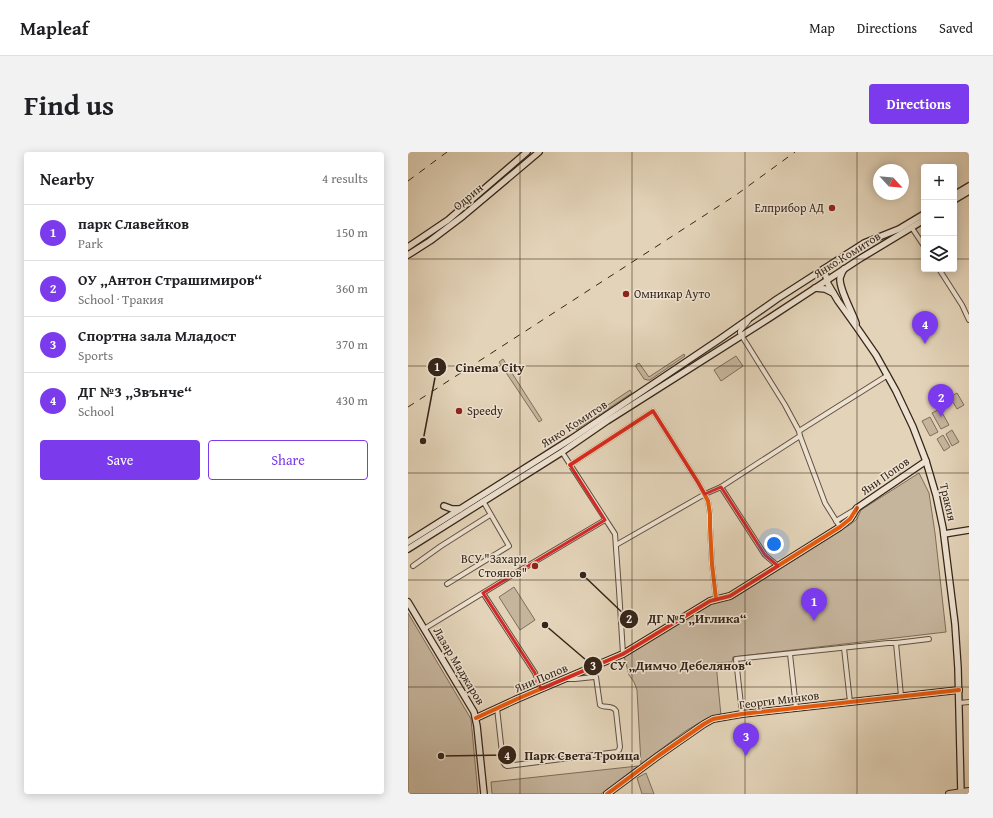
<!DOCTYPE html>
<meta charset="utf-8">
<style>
body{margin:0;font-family:"Gentium Book Plus",serif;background:#f2f2f2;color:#202124}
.controls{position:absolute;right:12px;top:12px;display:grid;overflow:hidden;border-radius:4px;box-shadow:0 2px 10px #0003}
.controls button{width:36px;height:36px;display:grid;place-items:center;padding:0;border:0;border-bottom:1px solid #e0e0e0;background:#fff;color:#202124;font:20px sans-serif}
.compass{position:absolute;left:465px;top:12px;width:36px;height:36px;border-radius:50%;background:#fff;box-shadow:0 2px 10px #0003;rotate:116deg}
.you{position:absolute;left:366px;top:392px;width:14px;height:14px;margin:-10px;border:3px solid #fff;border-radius:50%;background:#1a73e8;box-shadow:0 0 0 6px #1a73e833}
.badge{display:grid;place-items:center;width:26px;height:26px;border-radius:50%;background:#7c3aed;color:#fff;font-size:13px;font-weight:700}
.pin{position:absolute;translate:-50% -33px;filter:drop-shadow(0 1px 2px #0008)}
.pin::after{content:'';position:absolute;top:21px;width:14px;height:12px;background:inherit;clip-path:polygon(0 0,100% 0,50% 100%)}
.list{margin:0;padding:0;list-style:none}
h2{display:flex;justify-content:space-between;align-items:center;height:52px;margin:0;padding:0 16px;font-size:17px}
h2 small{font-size:13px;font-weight:400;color:#757577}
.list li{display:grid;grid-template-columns:26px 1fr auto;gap:12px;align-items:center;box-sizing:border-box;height:56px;padding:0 16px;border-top:1px solid #e0e0e0}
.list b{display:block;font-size:15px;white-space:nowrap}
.list p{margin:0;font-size:13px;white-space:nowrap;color:#757577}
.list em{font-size:13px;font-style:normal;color:#757577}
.actions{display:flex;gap:8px;padding:12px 16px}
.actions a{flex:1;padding:9px 0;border:1px solid #7c3aed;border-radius:4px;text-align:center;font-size:14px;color:#7c3aed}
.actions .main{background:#7c3aed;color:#fff}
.icon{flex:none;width:22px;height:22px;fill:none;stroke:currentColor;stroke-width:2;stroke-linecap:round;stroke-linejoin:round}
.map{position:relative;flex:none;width:561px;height:642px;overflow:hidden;border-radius:4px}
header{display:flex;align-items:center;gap:24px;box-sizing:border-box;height:56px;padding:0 20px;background:#fff;border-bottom:1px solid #e0e0e0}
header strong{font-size:19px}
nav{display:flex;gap:22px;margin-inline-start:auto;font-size:14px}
.intro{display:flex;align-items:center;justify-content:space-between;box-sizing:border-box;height:96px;padding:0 24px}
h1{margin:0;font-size:28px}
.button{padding:10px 18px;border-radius:4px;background:#7c3aed;color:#fff;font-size:14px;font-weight:700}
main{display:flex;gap:24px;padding:0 24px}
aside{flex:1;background:#fff;border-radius:4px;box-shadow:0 2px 10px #0003}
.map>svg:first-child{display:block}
.green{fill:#c6b59d;stroke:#7e6d5a}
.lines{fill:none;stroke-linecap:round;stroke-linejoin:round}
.street-casing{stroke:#615040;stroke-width:6}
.secondary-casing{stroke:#362518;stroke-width:8}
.primary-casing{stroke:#362518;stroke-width:8}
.street{stroke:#ede2d1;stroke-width:4}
.secondary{stroke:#ede2d1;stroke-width:5.5}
.primary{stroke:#e3d3b8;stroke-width:6}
.rail{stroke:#362518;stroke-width:1;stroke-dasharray:7 7;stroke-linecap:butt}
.cycleway-casing{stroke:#ede2d1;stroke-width:6}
.cycleway{stroke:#e8590c;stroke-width:4}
.marked{fill:none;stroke:#d62828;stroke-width:3;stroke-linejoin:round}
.grid{fill:none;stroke:#362518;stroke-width:1;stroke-opacity:0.55}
.poi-dot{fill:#8f2418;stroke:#ede2d1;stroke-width:1.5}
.labels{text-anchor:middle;stroke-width:3;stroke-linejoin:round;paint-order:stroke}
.street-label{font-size:12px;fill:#362518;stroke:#ede2d1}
.poi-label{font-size:12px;fill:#362518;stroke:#ede2d1;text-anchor:end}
.leader{fill:none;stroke:#362518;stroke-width:1.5}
.callout-dot{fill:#362518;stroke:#ede2d1;stroke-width:1.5}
.mark-label{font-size:12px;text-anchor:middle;font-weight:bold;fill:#fff}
.callout-label{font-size:13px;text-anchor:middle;font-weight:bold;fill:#362518;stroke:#ede2d1;stroke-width:3;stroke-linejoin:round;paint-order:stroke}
</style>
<header>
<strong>Mapleaf</strong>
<nav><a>Map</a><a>Directions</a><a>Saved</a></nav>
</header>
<div class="intro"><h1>Find us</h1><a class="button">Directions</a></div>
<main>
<aside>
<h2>Nearby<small>4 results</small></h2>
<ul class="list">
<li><span class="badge">1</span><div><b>парк Славейков</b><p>Park</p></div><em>150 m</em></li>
<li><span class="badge">2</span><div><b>ОУ „Антон Страшимиров“</b><p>School · Тракия</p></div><em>360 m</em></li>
<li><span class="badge">3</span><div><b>Спортна зала Младост</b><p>Sports</p></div><em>370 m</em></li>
<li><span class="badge">4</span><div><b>ДГ №3 „Звънче“</b><p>School</p></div><em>430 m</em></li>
</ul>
<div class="actions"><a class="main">Save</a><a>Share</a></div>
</aside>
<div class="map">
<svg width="561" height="642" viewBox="0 0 561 642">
<rect width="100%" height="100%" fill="#e3d3b8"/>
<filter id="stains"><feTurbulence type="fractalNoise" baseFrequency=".005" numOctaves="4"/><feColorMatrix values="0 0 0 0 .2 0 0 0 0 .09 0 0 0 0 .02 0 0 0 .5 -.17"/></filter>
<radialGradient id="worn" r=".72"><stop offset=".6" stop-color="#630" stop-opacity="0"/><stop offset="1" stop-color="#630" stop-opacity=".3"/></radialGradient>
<g class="green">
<polygon points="276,202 277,204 242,228 239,228 236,227 228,215 228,213 231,211 241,225"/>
<polygon points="328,204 335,214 313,229 306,218"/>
<polygon points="95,207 134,268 131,270 91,210"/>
<polygon points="222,238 224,241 168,278 167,275"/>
<polygon points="549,241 556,253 549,257 542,245"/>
<polygon points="532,257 541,273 533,277 524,261"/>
<polygon points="522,265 530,280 522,284 514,269"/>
<polygon points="544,278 551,290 544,294 538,282"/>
<polygon points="535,283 542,295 536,299 529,287"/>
<polygon points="511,321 521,341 527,381 538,480 325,505 324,510 308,511 313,564 303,565 289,572 276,580 233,612 229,538 226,530 221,523 216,504 307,450 326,446 443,372 449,367 453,358"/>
<polygon points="106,435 127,468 112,478 91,445"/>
<polygon points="0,461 63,567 70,642 0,642"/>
<polygon points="230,614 193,642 84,642 83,630"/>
<polygon points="238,621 246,642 234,642 229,626"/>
</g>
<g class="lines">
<g class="street-casing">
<g id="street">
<polyline points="504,76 516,94"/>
<polyline points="531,117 554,153 561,168"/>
<polyline points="341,168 338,172 332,179 332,181 377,253 391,279 392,284 417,351 432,375"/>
<polyline points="391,279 480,223"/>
<polyline points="154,300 207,382 211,438 215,502"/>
<polyline points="162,313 245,259 290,330 300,349 302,362 302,375 304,412 308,447"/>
<polyline points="313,335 357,403 370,414"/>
<polyline points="428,369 448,357"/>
<polyline points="208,393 297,342 313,335 392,284"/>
<polyline points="5,414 33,394 82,363"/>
<polyline points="39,432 101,394 75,349"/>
<polyline points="75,441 127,521 133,537"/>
<polyline points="16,477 101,425 197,368"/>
<polyline points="488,491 493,544"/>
<polyline points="436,496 442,550"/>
<polyline points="382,502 388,556"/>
<polyline points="551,551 561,550"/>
<path d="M 89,556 L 95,610 L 97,613 L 99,614 L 209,600 L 211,598 L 212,595 L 208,559 C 204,552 197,557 192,553 L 188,525 L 186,525 L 167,527 L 158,527"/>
<polyline points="334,562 328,507 480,491 488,491 521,487"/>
</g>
</g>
<g class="secondary-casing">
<g id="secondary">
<polyline points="546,43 561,34"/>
<polyline points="546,48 561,39"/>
<polyline points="0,95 40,68 119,0"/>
<polyline points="0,103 22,89 55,64 131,0"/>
<polyline points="416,117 420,132 430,149 450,177 468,203 488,239 505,275 518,309 528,343 535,376 547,472 550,516 553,641"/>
<path d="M 436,117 C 434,120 433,123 432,126 C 431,137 444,159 448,171"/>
<polyline points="407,136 417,137 425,141"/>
<polyline points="36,354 44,357 52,357"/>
<polyline points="536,382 561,378"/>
<polyline points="0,390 163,287 312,187 369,147 456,91 491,77 516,62"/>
<polyline points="0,397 154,300 199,269 363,165 453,106 516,68"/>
<polyline points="0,450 66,560 69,574 76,642"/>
<polyline points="68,566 109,547 215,502 302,449 322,444 432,375 442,367 449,356 518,309"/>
<polyline points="199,642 250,604 296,572 305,567 334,562 551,538"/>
</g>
</g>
<g class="primary-casing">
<polyline id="primary" points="541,642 561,639"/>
</g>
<use href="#street" class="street"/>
<use href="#secondary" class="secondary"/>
<use href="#primary" class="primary"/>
<g class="rail">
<polyline points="0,29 39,0"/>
<polyline points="0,255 328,43 387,0"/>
</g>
<g class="cycleway-casing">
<g id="cycleway">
<polyline points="162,313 245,259 290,330 300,349 302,362 302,375 304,412 308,447"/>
<polyline points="68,566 109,547 215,502 302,449 322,444 432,375 442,367 449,356"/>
<polyline points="199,642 250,604 296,572 305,567 334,562 551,538"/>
</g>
</g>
<use href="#cycleway" class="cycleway"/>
</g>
<path class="marked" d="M 245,259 L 297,342 L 313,335 L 357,403 L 370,414 L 322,444 L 302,449 L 215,502 L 133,537 L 127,521 L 75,441 L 197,368 L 162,313 Z"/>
<path class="grid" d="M 112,0 L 112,642M 224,0 L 224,642M 337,0 L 337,642M 449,0 L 449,642M 0,107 L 516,107M 546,107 L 561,107M 0,214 L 561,214M 0,321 L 561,321M 0,428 L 561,428M 0,535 L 561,535"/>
<g class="poi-dot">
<circle cx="424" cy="56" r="4"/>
<circle cx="218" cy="142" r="4"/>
<circle cx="51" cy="259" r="4"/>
<circle cx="127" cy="414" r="4"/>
</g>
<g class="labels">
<g class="street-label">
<text transform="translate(60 45) rotate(-40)" y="4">Одрин</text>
<text transform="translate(439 103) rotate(-32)" y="4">Янко Комитов</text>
<text transform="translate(166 272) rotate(-33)" y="4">Янко Комитов</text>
<text transform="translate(477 324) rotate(-35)" y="4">Яни Попов</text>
<text transform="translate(540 350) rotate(77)" y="4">Тракия</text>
<text transform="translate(51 514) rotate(59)" y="4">Лазар Маджаров</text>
<text transform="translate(133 526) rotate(-23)" y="4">Яни Попов</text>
<text transform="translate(371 548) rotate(-7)" y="4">Георги Минков</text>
</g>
<g class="poi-label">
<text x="416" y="60">Елприбор АД</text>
<text x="226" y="146" text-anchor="start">Омникар Ауто</text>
<text x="59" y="263" text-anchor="start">Speedy</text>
<text x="119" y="411">ВСУ "Захари<tspan x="119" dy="14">Стоянов"</tspan></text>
</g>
</g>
<path class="leader" d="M15 289L29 215M175 423L221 467M137 473L185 514M33 604L99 603"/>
<g class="callout-dot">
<circle cx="15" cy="289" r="4"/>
<circle cx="175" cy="423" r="4"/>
<circle cx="137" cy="473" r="4"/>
<circle cx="33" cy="604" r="4"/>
<circle cx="29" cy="215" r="10"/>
<circle cx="221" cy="467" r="10"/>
<circle cx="185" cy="514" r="10"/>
<circle cx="99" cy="603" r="10"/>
</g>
<g class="mark-label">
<text x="29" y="219">1</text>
<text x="221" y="471">2</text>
<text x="185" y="518">3</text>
<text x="99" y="608">4</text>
</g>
<g class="callout-label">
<text x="82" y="220">Cinema City</text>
<text x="289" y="471">ДГ №5 „Иглика“</text>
<text x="273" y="518">СУ „Димчо Дебелянов“</text>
<text x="174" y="608">Парк Света Троица</text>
</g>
<rect width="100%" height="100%" filter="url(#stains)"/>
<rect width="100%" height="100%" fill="url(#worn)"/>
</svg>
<div class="controls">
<button>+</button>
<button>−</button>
<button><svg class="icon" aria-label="layers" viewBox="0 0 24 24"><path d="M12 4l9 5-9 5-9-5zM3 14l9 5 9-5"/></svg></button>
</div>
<svg class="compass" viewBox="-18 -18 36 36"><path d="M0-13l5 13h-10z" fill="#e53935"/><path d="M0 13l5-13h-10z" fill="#757577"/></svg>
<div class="you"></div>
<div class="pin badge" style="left:406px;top:469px">1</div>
<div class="pin badge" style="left:533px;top:265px">2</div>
<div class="pin badge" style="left:338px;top:604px">3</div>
<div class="pin badge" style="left:517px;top:192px">4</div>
</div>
</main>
